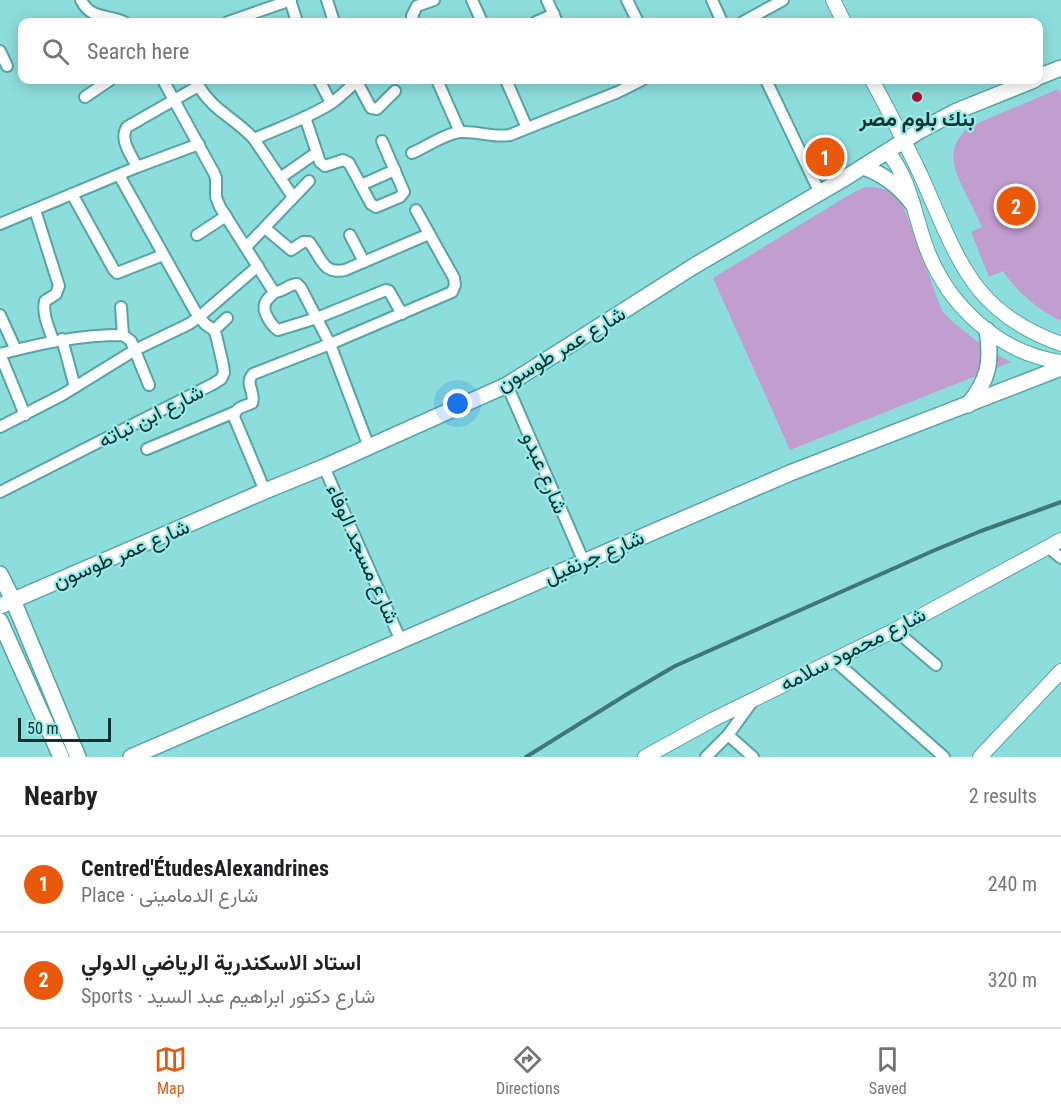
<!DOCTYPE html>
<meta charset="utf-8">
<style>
body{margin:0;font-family:"Roboto Condensed",Vazirmatn,sans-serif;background:#f6f6f6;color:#202124}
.scale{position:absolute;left:18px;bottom:15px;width:93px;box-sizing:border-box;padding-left:6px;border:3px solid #0f3132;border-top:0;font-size:16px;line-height:21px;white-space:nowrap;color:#0f3132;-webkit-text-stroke:4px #9aeaea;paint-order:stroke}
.you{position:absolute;left:458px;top:404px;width:21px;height:21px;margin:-15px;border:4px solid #fff;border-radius:50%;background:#1a73e8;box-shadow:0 0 0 9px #1a73e833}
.badge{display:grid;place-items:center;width:39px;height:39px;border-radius:50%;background:#ea580c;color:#fff;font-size:20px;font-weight:700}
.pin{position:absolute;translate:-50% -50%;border:3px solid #fff;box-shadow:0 2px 6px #0006}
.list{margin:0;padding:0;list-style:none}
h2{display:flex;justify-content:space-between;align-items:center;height:78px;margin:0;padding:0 24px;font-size:26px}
h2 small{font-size:20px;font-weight:400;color:#757577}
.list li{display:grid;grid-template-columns:39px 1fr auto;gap:18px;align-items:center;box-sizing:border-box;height:96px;padding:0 24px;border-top:2px solid #e0e0e0}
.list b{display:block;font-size:22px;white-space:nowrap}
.list p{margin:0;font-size:20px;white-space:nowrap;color:#757577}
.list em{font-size:20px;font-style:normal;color:#757577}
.icon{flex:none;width:33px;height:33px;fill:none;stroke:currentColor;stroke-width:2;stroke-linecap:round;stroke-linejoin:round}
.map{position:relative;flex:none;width:1061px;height:757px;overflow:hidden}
.search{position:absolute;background:#fff;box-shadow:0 3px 15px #0003;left:18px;right:18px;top:18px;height:66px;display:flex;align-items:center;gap:15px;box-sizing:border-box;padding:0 21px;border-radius:12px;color:#757577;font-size:22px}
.sheet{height:270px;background:#fff}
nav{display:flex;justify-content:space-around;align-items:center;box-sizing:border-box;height:84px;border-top:2px solid #e0e0e0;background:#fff;font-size:16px;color:#757577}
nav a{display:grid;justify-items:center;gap:3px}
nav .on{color:#ea580c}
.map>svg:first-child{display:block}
.green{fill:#c29dd0}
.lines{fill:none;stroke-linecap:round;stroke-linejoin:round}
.minor-casing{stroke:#55a5a6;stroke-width:14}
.tertiary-casing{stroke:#55a5a6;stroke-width:16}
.secondary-casing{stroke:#55a5a6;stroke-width:18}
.minor{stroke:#fff;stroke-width:10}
.tertiary{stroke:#fff;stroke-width:14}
.secondary{stroke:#fff;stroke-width:15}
.rail{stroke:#427778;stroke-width:4}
.poi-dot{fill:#a81137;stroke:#9aeaea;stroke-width:2}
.labels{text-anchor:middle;stroke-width:4.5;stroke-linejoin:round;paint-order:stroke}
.poi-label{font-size:21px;font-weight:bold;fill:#0f3132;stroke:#9aeaea}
.street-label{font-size:21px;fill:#0f3132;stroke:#9aeaea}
</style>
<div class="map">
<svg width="1061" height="757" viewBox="0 0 1061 757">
<rect width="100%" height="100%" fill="#8ddddd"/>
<g class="green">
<path d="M 1058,89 L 1061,93 L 1061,321 C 1037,309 1018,293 1003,271 L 989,277 L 971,232 L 982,227 C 977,215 971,204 965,192 C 953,168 945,148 969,127 Z"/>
<path d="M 866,187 C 881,187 890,190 901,200 L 942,311 L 955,324 L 987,349 L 1011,362 L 790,450 L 713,278 L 854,192 Z"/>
</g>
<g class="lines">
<g class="minor-casing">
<g id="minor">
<path d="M 81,0 C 91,20 107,14 124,22"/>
<polyline points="290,0 297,22"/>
<polyline points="327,0 334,22"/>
<polyline points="472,0 482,22"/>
<polyline points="547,0 557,22"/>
<polyline points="627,0 638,22"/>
<polyline points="712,0 722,22"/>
<polyline points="228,22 291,0"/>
<polyline points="414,22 412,16 417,6 434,0"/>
<polyline points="536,22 554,14"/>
<polyline points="743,22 783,0"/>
<polyline points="0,51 7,66"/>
<path d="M 163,80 L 214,173 L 216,178 L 216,197 L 220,207 L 272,289 L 275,292 C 283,292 289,284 297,284 L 301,288 L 330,344 L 369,447"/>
<polyline points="319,80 331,103"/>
<polyline points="356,80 371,108 377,109 395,91"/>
<polyline points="437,80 460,132"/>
<polyline points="506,80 527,128"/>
<polyline points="766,80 820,193"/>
<path d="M 198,85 C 213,111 235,118 254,139 L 293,197"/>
<polyline points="85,97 110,80"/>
<polyline points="305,117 320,162 325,166 343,160 349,163 371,204 376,207 400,197 404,192 382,141"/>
<path d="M 254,139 C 279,128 311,117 333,102 C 342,95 350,87 358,80"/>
<path d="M 412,153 C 426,147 446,133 461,132 C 478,131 493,138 510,135 L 618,92 L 642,80"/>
<path d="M 137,167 C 131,154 119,140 127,127 L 195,88 L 200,80"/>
<polyline points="280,178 316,153"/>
<polyline points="361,185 395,170"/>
<polyline points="72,194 114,270 117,273 163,255"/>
<path d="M 35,210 L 59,286 L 56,294 L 45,301 C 42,314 49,328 53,340"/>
<polyline points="0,224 137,167 199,144"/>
<path d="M 265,228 L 291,250 L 303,242 L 309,242 C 321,256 322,275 345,270 L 429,234"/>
<polyline points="197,235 226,216"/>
<polyline points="350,235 364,262"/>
<polyline points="246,247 309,181"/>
<path d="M 275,292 C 272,295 266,299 265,304 C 262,312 272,326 278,330 L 317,318 L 386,290 L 389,291 L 402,314"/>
<polyline points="121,307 123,335"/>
<polyline points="0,315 16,350"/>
<polyline points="214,330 227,318"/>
<polyline points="62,339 75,387"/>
<path d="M 0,354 C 42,343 80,335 123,335 L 131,341 L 149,385"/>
<polyline points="0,354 25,415"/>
<polyline points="507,385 584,562"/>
<polyline points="0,427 62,395 135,350 189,324 199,317 258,266"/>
<polyline points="147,449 235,412"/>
<polyline points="324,467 401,641"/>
<path d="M 265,491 L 234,417 C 236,406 244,407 252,403 C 256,392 244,384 253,374 L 330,344 L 452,292 L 455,285 L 454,278 L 416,210"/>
<polyline points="0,492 213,384 221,379 224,373 223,365 216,335 214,330 205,324 195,311 119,175"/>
<polyline points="1048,547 1061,558"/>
<polyline points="895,630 936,665"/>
<polyline points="834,660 944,757"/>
<polyline points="728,735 753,757"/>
<polyline points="706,757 728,735 752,702"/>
</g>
</g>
<g class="tertiary-casing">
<g id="tertiary">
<polyline points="833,0 844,22"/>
<path d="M 872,80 C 889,112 907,145 922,178 C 958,258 971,312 1061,344"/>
<path d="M 887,151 C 909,177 914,212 925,244 C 946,304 998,353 1061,362"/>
<polyline points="645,757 712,720 895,630 1061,540"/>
<polyline points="980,757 1061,671"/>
</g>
</g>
<g class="secondary-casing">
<g id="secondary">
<polyline points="1038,77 1061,68"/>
<path d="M 863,167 C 883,174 899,186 912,203"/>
<path d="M 968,405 C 989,379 992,362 987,330"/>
<polyline points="0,574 13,600 78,757"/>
<polyline points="0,606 265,491 324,467 507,385 694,266 845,178 921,130 957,111 1034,80"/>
<polyline points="0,621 61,757"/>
<polyline points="131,757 790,473 1061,368"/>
</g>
</g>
<use href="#minor" class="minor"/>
<use href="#tertiary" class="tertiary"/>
<use href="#secondary" class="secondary"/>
<polyline class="rail" points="526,757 629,693 675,666 935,550 981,531 1061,502"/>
</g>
<circle class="poi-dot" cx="917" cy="97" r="6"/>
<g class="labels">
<g class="poi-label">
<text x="917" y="126">بنك بلوم مصر</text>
</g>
<g class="street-label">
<text transform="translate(561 349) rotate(-31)" y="7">شارع عمر طوسون</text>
<text transform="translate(151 416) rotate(-27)" y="7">شارع ابن نباته</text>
<text transform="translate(545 473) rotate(67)" y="7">شارع عبدو</text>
<text transform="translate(121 554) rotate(-23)" y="7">شارع عمر طوسون</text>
<text transform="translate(363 554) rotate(66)" y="7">شارع مسجد الوفاء</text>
<text transform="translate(594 557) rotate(-23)" y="7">شارع جرنفيل</text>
<text transform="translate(853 649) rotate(-27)" y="7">شارع محمود سلامه</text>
</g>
</g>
</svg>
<div class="scale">50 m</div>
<div class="you"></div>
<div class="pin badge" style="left:825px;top:157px">1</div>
<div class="pin badge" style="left:1016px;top:206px">2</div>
<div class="search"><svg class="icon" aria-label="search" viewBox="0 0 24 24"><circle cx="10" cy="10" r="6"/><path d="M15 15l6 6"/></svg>Search here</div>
</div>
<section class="sheet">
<h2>Nearby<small>2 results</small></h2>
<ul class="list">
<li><span class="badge">1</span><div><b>Centred'ÉtudesAlexandrines</b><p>Place · شارع الدمامينى</p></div><em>240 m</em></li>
<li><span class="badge">2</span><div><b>استاد الاسكندرية الرياضي الدولي</b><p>Sports · شارع دكتور ابراهيم عبد السيد</p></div><em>320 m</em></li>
</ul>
</section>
<nav>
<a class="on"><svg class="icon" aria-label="map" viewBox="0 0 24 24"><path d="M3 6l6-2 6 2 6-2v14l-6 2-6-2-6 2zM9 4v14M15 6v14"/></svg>Map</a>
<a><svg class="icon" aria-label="directions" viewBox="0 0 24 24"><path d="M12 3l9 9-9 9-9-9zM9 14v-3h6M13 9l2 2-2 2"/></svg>Directions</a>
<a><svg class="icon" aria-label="saved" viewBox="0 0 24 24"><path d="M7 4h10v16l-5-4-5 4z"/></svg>Saved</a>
</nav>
